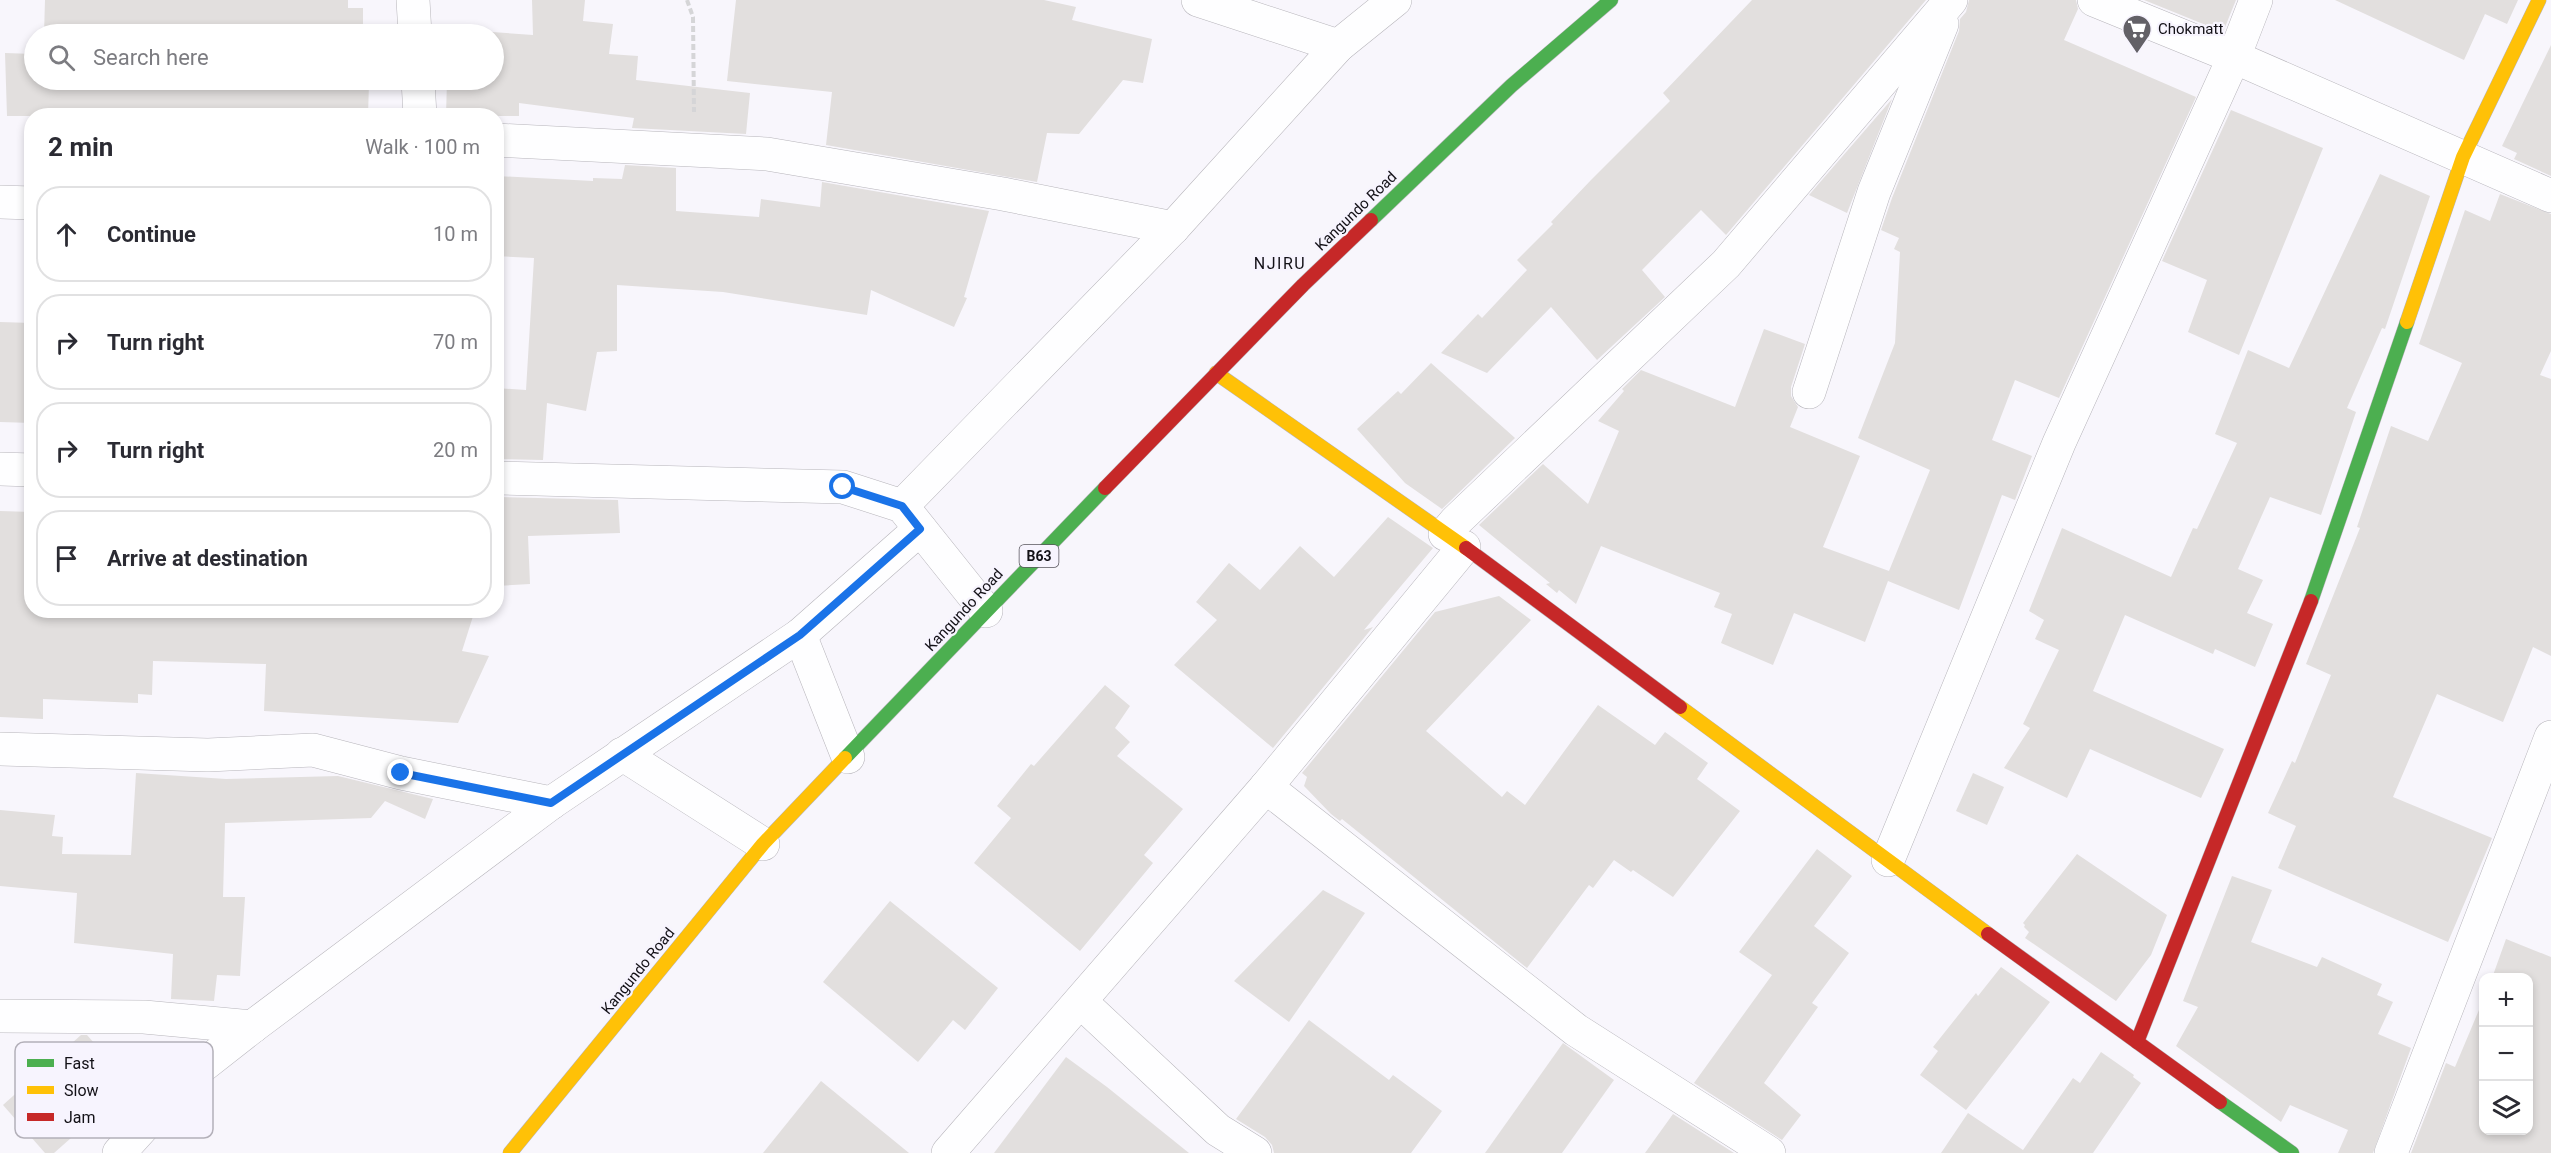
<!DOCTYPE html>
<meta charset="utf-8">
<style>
body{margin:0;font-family:Roboto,sans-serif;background:#f7f7f7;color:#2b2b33}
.controls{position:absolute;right:18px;bottom:18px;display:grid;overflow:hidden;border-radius:12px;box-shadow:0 3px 9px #0003}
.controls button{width:54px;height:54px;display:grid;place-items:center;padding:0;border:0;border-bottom:2px solid #e1e1e2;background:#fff;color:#2b2b33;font:30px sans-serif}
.stop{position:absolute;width:18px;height:18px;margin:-14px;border:4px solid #1a73e8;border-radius:50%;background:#fff}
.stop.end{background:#1a73e8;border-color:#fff;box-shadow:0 2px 6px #0008}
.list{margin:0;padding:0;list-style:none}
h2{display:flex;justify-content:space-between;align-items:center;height:78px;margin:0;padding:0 24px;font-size:26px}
h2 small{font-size:20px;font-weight:400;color:#7c7c81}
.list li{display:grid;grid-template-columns:39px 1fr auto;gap:18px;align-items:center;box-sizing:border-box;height:96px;margin:0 12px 12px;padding:0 12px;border:2px solid #e1e1e2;border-radius:24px}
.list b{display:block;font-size:22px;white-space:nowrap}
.list em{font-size:20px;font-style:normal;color:#7c7c81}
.icon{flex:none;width:33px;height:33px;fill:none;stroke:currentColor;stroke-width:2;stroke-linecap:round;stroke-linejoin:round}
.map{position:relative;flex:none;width:2551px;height:1153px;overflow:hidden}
.search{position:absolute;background:#fff;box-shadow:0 3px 9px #0003;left:24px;top:24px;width:480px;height:66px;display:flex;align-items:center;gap:15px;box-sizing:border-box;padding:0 21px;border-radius:33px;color:#7c7c81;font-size:22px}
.panel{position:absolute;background:#fff;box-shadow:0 3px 9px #0003;left:24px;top:108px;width:480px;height:510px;border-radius:24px}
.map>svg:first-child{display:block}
.building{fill:#e2dfde}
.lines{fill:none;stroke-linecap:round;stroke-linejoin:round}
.street-casing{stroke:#b7b5bb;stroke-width:34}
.fast-casing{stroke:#b7b5bb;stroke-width:15}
.slow-casing{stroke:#b7b5bb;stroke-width:15}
.jam-casing{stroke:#b7b5bb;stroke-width:15}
.path{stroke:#d5d5d7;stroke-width:4;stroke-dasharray:6 3;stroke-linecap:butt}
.street{stroke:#fefeff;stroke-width:33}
.fast{stroke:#4caf50;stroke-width:14}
.slow{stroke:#ffc107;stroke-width:14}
.jam{stroke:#c62828;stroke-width:14}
.route{stroke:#1a73e8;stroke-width:8}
.labels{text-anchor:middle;stroke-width:4.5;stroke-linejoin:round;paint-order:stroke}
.shield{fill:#f7f4fe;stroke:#57555c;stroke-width:1.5}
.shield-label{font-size:14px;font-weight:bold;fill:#131117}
.poi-label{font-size:15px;fill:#131117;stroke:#f7f4fe;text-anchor:start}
.street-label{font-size:15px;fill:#131117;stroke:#f7f4fe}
.neighbourhood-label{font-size:16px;letter-spacing:1.5px;fill:#131117;stroke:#f7f4fe}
.key{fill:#f7f4fe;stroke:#b3b0b9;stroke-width:1.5}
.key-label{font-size:16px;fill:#131117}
</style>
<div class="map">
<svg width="2551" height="1153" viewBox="0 0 2551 1153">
<rect width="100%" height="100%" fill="#f8f6fc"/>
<g class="building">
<polygon points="45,0 348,0 348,8 363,8 363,34 44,34"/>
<polygon points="532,0 585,0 583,21 613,24 609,54 638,56 636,80 750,93 746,134 632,128 634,118 519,103 519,116 446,116 447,80 494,80 494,34 448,34 449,29 533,35"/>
<polygon points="736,0 1044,0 1076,7 1072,20 1152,39 1143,83 1123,80 1079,134 1047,133 1037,182 826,145 832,92 727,81"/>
<polygon points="1752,0 1926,0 1726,235 1701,210 1642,270 1665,297 1597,360 1551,307 1487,373 1441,353 1478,314 1482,318 1527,270 1517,260 1553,224 1551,222 1591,180 1670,101 1663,93"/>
<polygon points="1969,0 2076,0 2078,9 2064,40 2196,97 2059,398 2015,380 1992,440 2032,456 2015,500 2002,495 1959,610 1888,581 1865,642 1794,613 1773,665 1721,643 1732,614 1714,607 1720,593 1601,546 1576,604 1559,590 1557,593 1546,584 1550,583 1479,525 1543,464 1588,504 1619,431 1598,421 1624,391 1622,389 1641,370 1735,407 1764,329 1805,344 1791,387 1791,396 1798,407 1790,427 1860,456 1823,547 1889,571 1930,470 1858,438 1895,343 1900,252 1894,249 1899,238 1881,230 1892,198 1959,31 1960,19 1966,12"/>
<polygon points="2144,0 2236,0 2223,32"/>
<polygon points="2335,0 2518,0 2507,24 2485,14 2464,60"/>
<polygon points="2551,45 2551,176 2514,159 2517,153 2502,146"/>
<polygon points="5,53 34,54 34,80 363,80 363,83 369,83 368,116 7,116"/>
<polygon points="1892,99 1847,213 1809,195"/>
<polygon points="2231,110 2323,148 2239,355 2188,332 2207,280 2162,261"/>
<polygon points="625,165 676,168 676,211 759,217 761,199 820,207 822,182 989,211 964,297 967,298 954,327 871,290 867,315 723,292 617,285 617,351 597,352 586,411 547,403 543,460 496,459 496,388 526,390 534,258 496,256 496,176 593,181 593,178 622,179"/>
<polygon points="2380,174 2430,196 2385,329 2382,328 2347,408 2356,412 2321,515 2270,497 2238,569 2263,580 2247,613 2273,624 2255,667 2215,649 2213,654 2125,615 2093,691 2224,749 2201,798 2090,749 2067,798 2004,768 2030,728 2023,724 2059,650 2035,639 2044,620 2029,611 2062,528 2171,577 2193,528 2197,529 2237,443 2215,434 2248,350 2289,368"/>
<polygon points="2500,194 2551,214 2551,351 2540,375 2551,379 2551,656 2533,647 2503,722 2437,694 2393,797 2492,838 2448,942 2278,868 2296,826 2268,813 2292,761 2295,763 2331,675 2306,664 2360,528 2357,527 2391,426 2428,441 2462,363 2419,344 2465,210 2490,221"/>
<polygon points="0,322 32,323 32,423 0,422"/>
<polygon points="1431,363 1515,438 1442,509 1405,483 1357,429 1398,391 1401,394"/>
<polygon points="496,497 618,500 620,533 528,536 530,584 496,586"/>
<polygon points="0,511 32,512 32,610 475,610 462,651 489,656 458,723 264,711 266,664 153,661 152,695 138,694 138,703 43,699 43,719 0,717"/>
<polygon points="1388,517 1433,548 1364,630 1373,627 1273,748 1174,665 1217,620 1196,602 1229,563 1260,590 1300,546 1334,577"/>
<polygon points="1499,596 1531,620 1426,731 1502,797 1507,791 1525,805 1598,705 1655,745 1665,732 1708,763 1697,779 1740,811 1673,897 1633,870 1631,872 1614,860 1593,888 1589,885 1527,968 1342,819 1340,821 1331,814 1304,786 1307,777 1302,773 1435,612"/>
<polygon points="1105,685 1130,706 1115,728 1130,742 1117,756 1183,809 1144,855 1153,863 1080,951 974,863 1011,818 997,806 1031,764 1034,766"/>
<polygon points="136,773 226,779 338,776 433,799 425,819 385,801 371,818 225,823 223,897 245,897 240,976 217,975 214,1001 171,999 173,954 74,943 77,893 0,886 0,810 55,815 52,836 63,837 62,854 131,855"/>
<polygon points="1973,773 2004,787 1987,825 1956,811"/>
<polygon points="1817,849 1852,876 1814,926 1849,953 1812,1003 1818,1007 1764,1083 1801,1115 1782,1140 1694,1083 1772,975 1739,952"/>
<polygon points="2077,854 2167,915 2151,955 2116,1001 2025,938 2029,932 2024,927 2025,925 2023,923"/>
<polygon points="2232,876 2272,890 2251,942 2317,967 2322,957 2382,984 2377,995 2393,1002 2378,1034 2411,1048 2373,1153 2338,1153 2348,1130 2290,1105 2281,1122 2176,1046 2198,1007 2183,1001"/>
<polygon points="1323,890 1365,913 1289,1022 1234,981"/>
<polygon points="890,901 998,988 965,1030 953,1020 918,1062 823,982"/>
<polygon points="2506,939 2551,957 2551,1153 2411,1153 2446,1063 2455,1067 2484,998 2484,1131 2529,1131 2529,978 2492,978"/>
<polygon points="2001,967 2050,1002 1966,1110 1920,1075 1938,1051 1933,1047 1976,993 1978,996"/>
<polygon points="1309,1020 1389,1080 1393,1075 1442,1111 1411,1153 1274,1153 1272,1145 1265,1137 1236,1119"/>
<polygon points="81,1035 87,1035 131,1085 54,1153 45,1153 3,1105"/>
<polygon points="1563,1043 1614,1080 1562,1153 1485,1153"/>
<polygon points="2101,1052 2134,1075 2133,1077 2141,1083 2093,1153 1941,1153 1968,1113 2023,1150 2073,1078 2080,1083"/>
<polygon points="1066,1057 1107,1087 1189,1153 994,1153"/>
<polygon points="821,1081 909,1153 763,1153"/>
<polygon points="1673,1114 1734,1153 1645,1153"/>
</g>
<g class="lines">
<g class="street-casing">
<g id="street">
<polyline points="413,0 415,34"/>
<polyline points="1198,0 1338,46"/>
<polyline points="2094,0 2234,57 2551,196"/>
<polyline points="418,80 420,116"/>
<polyline points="496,140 767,154 1003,194 1173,228"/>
<polyline points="0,202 32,203"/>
<polyline points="1809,392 1874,192 1942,24"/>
<polyline points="0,469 32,470"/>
<polyline points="496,478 843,487 902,506 986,611"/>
<polyline points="902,506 1173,228 1338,46 1395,0"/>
<polyline points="1445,534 1456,521 1726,264 1951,0"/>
<polyline points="800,635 848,757"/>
<polyline points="0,749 208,755 313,750 401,773 551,803"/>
<polyline points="622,754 763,844"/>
<polyline points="1266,787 1576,1030 1769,1153"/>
<polyline points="1888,860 2059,443 2234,57 2256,0"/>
<polyline points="1081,1002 1218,1130 1255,1153"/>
<polyline points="0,1016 144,1017 252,1027"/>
<polyline points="119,1153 187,1078 252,1027 551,803 800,635 920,529"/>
<polyline points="948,1153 1266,787 1464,547"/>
<polyline points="2391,1153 2551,737"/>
</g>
</g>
<g class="fast-casing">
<g id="fast">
<polyline points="1371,220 1511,86 1611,0"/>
<polyline points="2311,601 2407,322"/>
<polyline points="845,758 1105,488"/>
<polyline points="2220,1102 2292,1153"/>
</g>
</g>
<g class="slow-casing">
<g id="slow">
<polyline points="2407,322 2463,157 2539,0"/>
<polyline points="1216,373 1466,548"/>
<polyline points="1680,707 1988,934"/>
<polyline points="510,1153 763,844 845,758"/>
</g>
</g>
<g class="jam-casing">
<g id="jam">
<polyline points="1105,488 1303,285 1371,220"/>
<polyline points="1466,548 1680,707"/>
<polyline points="1988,934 2220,1102"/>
<polyline points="2137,1042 2311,601"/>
</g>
</g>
<polyline class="path" points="687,0 693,17 694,112"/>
<use href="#street" class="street"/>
<use href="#fast" class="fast"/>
<use href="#slow" class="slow"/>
<use href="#jam" class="jam"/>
</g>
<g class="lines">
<polyline class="route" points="401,773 551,803 800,635 920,529 902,506 843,487"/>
</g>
<defs>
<g id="supermarket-pin" transform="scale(1.5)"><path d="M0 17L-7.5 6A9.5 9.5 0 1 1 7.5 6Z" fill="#636167" stroke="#f7f4fe"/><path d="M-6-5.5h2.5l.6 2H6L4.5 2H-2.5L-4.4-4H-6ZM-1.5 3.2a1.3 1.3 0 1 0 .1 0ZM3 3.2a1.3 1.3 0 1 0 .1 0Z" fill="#fff"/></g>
</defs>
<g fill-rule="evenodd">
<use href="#supermarket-pin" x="2137" y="29"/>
</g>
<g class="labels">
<rect class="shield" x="1019.5" y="545" width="39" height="22" rx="4.5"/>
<g class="shield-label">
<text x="1039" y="561">B63</text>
</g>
<g class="poi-label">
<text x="2158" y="34">Chokmatt</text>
</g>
<g class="street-label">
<text transform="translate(1356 211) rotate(-44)" y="5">Kangundo Road</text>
<text transform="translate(964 610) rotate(-47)" y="5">Kangundo Road</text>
<text transform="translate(638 971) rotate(-51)" y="5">Kangundo Road</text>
</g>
<g class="neighbourhood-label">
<text x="1280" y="269">NJIRU</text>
</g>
</g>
<rect x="15" y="1042" width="198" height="96" rx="9" class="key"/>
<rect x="27" y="1059" width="27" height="8" fill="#4caf50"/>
<rect x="27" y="1086" width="27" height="8" fill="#ffc107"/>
<rect x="27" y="1113" width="27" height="8" fill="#c62828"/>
<g class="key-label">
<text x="64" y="1069">Fast</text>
<text x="64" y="1096">Slow</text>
<text x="64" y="1123">Jam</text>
</g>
</svg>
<div class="controls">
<button>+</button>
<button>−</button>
<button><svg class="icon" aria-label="layers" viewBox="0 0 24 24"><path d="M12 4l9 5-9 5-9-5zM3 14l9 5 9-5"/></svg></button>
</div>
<div class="stop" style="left:843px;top:487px"></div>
<div class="stop end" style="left:401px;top:773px"></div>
<div class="search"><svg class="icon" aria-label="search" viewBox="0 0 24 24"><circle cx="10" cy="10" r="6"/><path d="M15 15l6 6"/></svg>Search here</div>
<section class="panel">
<h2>2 min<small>Walk · 100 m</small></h2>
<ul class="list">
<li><svg class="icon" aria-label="ahead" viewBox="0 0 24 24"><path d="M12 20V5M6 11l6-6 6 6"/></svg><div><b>Continue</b></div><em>10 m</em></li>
<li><svg class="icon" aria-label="right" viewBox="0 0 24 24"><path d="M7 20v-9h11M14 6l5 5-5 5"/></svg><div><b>Turn right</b></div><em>70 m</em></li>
<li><svg class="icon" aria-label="right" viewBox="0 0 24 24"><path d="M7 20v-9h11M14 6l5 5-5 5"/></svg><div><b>Turn right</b></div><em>20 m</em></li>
<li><svg class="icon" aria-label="arrive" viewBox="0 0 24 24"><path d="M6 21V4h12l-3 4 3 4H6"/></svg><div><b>Arrive at destination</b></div></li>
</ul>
</section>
</div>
